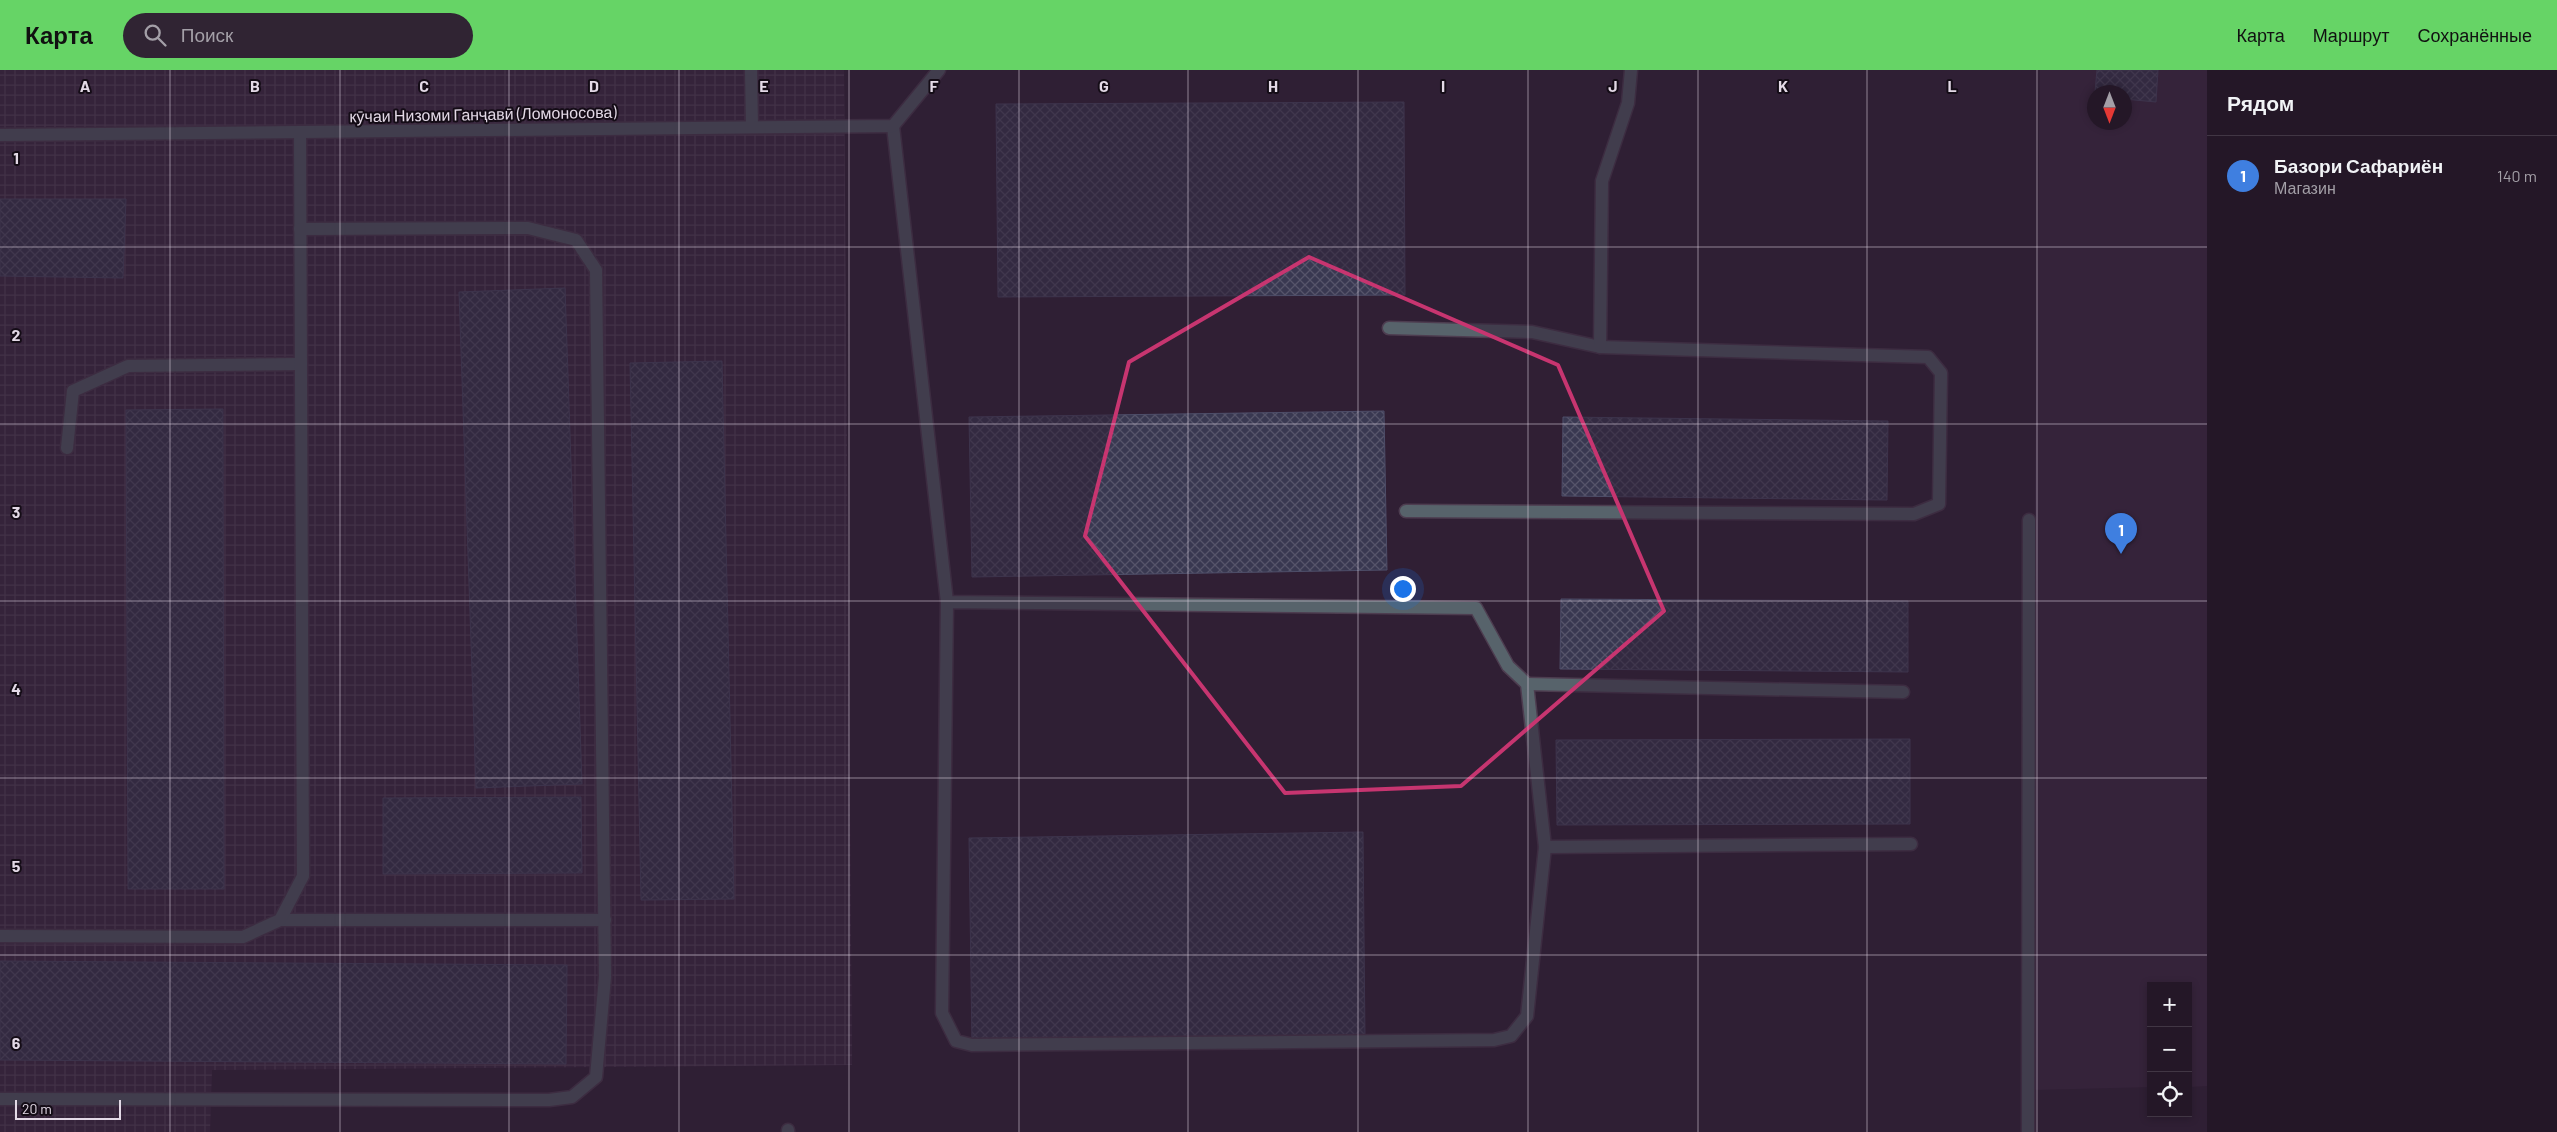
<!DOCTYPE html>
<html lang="ru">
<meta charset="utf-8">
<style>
body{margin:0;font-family:Barlow,sans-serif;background:#302433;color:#f1f3f6}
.controls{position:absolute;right:15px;bottom:15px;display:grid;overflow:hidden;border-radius:0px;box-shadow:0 2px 8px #0003}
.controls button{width:45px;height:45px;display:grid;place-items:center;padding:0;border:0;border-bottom:1px solid #413644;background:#241727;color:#f1f3f6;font:25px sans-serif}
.compass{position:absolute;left:2087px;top:15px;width:45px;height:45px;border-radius:50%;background:#241727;box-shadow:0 2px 8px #0003;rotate:180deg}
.scale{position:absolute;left:15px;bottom:12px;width:106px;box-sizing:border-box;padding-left:5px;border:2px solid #e3d9e6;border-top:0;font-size:14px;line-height:18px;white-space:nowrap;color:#e3d9e6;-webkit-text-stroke:4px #140c16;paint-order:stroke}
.you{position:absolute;left:1402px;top:518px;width:18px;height:18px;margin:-12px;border:4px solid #fff;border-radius:50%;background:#1a73e8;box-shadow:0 0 0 8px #1a73e833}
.badge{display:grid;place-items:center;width:32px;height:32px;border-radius:50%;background:#66d466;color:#fff;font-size:16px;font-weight:700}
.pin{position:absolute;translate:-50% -41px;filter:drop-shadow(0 1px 2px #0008)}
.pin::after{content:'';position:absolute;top:26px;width:18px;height:15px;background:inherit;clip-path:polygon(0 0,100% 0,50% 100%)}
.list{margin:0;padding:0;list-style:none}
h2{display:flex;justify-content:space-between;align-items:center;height:65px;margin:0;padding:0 20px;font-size:21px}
h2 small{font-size:16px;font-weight:400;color:#a39fa7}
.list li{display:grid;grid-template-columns:32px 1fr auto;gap:15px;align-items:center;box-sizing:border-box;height:80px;padding:0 20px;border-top:1px solid #413644}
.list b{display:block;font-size:19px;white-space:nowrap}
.list p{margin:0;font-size:16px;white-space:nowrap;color:#a39fa7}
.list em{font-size:16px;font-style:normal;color:#a39fa7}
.icon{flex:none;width:28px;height:28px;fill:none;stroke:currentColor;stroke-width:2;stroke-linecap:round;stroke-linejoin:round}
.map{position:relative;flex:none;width:2207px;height:1062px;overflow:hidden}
header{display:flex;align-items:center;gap:30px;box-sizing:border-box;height:70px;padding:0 25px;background:#66d466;color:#111}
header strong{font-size:24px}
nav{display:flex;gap:28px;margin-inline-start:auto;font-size:18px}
.search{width:350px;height:45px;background:#302433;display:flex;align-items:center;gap:12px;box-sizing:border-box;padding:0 18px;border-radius:28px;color:#a39fa7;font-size:19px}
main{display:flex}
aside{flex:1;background:#241727}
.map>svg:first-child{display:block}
.built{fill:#3d2942;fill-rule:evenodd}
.industrial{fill:url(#industrial-grid)}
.building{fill:url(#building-cross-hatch);stroke:#4e4e69}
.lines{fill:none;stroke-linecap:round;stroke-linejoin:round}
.service-casing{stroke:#4d3d50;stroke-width:15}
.tertiary-casing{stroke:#4d3d50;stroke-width:15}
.service{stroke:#57636b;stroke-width:12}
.tertiary{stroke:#57636b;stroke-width:12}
.marked{fill:none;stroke:#c73570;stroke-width:4;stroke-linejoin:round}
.grid{fill:none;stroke:#e3d9e6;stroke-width:1;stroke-opacity:0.55}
.labels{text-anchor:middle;stroke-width:4;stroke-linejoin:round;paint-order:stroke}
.street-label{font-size:16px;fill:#e3d9e6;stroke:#140c16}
.grid-label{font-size:16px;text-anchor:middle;font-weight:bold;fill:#e3d9e6;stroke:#140c16;stroke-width:4;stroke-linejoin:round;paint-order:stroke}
</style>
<header>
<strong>Карта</strong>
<div class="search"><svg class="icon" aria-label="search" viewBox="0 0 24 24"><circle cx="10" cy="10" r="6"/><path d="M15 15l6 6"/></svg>Поиск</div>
<nav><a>Карта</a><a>Маршрут</a><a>Сохранённые</a></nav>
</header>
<main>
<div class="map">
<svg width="2207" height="1062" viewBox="0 0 2207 1062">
<defs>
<pattern id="industrial-grid" width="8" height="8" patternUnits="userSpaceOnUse" patternTransform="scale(1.25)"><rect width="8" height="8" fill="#3d2942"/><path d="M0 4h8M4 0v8" fill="none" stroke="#59475d"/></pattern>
<pattern id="building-cross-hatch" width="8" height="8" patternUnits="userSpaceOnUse" patternTransform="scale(1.25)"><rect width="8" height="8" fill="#393851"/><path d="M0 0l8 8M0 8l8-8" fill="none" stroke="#56546a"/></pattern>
</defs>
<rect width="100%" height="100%" fill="#301f34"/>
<path class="built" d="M 2040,0 L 2207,0 L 2207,1016 L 2188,1017 L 2188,916 L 2151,916 L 2151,1017 L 2028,1020 ZM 2094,22 L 2124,22 L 2124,52 L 2094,52 Z"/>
<polygon class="industrial" points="0,0 844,0 852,995 212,1000 210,1062 0,1062"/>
<g class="building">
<polygon points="2097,0 2158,0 2156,32 2124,29 2124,22 2095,22"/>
<polygon points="1404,32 1405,225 998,227 996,34"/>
<polygon points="0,129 126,129 123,208 0,206"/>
<polygon points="565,218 582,714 476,718 459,222"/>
<polygon points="722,291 734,829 641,830 630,293"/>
<polygon points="223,339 224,819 128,819 126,340"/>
<polygon points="1384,341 1387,500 972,507 969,347"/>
<polygon points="1563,347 1888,351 1887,430 1562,426"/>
<polygon points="1561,529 1908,531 1908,602 1560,599"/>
<polygon points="1910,669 1910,754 1557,755 1556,670"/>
<polygon points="581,727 582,803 383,804 383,728"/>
<polygon points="1363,762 1365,970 972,975 969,768"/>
<polygon points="0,891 567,895 566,994 0,990"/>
</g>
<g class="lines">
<g class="service-casing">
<g id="service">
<polyline points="751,0 752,57"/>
<polyline points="893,56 947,532 1476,538 1508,596 1527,614 1545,777 1527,946 1511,966 1494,970 972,975 956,971 942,943 947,532"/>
<polyline points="1389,258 1532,262 1600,277 1928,287 1941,303 1939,434 1914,444 1406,441"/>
<polyline points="1600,277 1602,111 1628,33 1631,0"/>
<polyline points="67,378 73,321 128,296 301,294"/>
<polyline points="1527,614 1903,622"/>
<polyline points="1545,777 1911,774"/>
<polyline points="280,850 605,850"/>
<polyline points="0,866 243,867 280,850 303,806 300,62"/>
<polyline points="0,1029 549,1030 572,1027 596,1007 605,907 596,200 576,170 528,158 300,159"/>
<polyline points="788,1060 788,1062"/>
<polyline points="2028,1062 2029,450"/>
</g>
</g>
<g class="tertiary-casing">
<polyline id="tertiary" points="0,65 893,56 939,0"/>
</g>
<use href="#service" class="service"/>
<use href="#tertiary" class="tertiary"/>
</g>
<path d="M0 0H2207V1062H0ZM 1309,187 L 1558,295 L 1664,541 L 1461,716 L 1285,723 L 1085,466 L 1129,292 Z" fill="#301f34" fill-opacity=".55" fill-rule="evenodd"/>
<path class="marked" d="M 1309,187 L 1558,295 L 1664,541 L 1461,716 L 1285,723 L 1085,466 L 1129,292 Z"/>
<path class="grid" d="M 170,0 L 170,1062M 340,0 L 340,1062M 509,0 L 509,1062M 679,0 L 679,1062M 849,0 L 849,1062M 1019,0 L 1019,1062M 1188,0 L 1188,1062M 1358,0 L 1358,1062M 1528,0 L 1528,1062M 1698,0 L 1698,1062M 1867,0 L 1867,1062M 2037,0 L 2037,1062M 0,177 L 2207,177M 0,354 L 2207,354M 0,531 L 2207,531M 0,708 L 2207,708M 0,885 L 2207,885"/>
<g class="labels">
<g class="street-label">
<text transform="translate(483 44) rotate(-1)" y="6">кӯчаи Низоми Ганҷавӣ (Ломоносова)</text>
</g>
</g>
<g class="grid-label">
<text x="85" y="22">A</text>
<text x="255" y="22">B</text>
<text x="424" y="22">C</text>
<text x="594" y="22">D</text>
<text x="764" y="22">E</text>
<text x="934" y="22">F</text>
<text x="1104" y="22">G</text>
<text x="1273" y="22">H</text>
<text x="1443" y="22">I</text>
<text x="1613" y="22">J</text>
<text x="1783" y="22">K</text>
<text x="1952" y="22">L</text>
<text x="16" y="94">1</text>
<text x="16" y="271">2</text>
<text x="16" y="448">3</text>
<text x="16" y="625">4</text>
<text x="16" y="802">5</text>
<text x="16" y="979">6</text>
</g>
</svg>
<div class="controls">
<button>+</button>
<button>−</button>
<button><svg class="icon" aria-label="locate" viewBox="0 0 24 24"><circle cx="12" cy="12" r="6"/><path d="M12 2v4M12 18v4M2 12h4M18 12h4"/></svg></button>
</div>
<svg class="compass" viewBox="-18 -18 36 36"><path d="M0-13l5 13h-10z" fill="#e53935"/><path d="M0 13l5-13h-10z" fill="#a39fa7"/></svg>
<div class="scale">20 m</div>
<div class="you"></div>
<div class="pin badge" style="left:2121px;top:484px;background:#3f7fe0">1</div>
</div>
<aside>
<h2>Рядом<small></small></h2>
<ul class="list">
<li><span class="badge" style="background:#3f7fe0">1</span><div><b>Базори Сафариён</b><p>Магазин</p></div><em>140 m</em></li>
</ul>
</aside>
</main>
